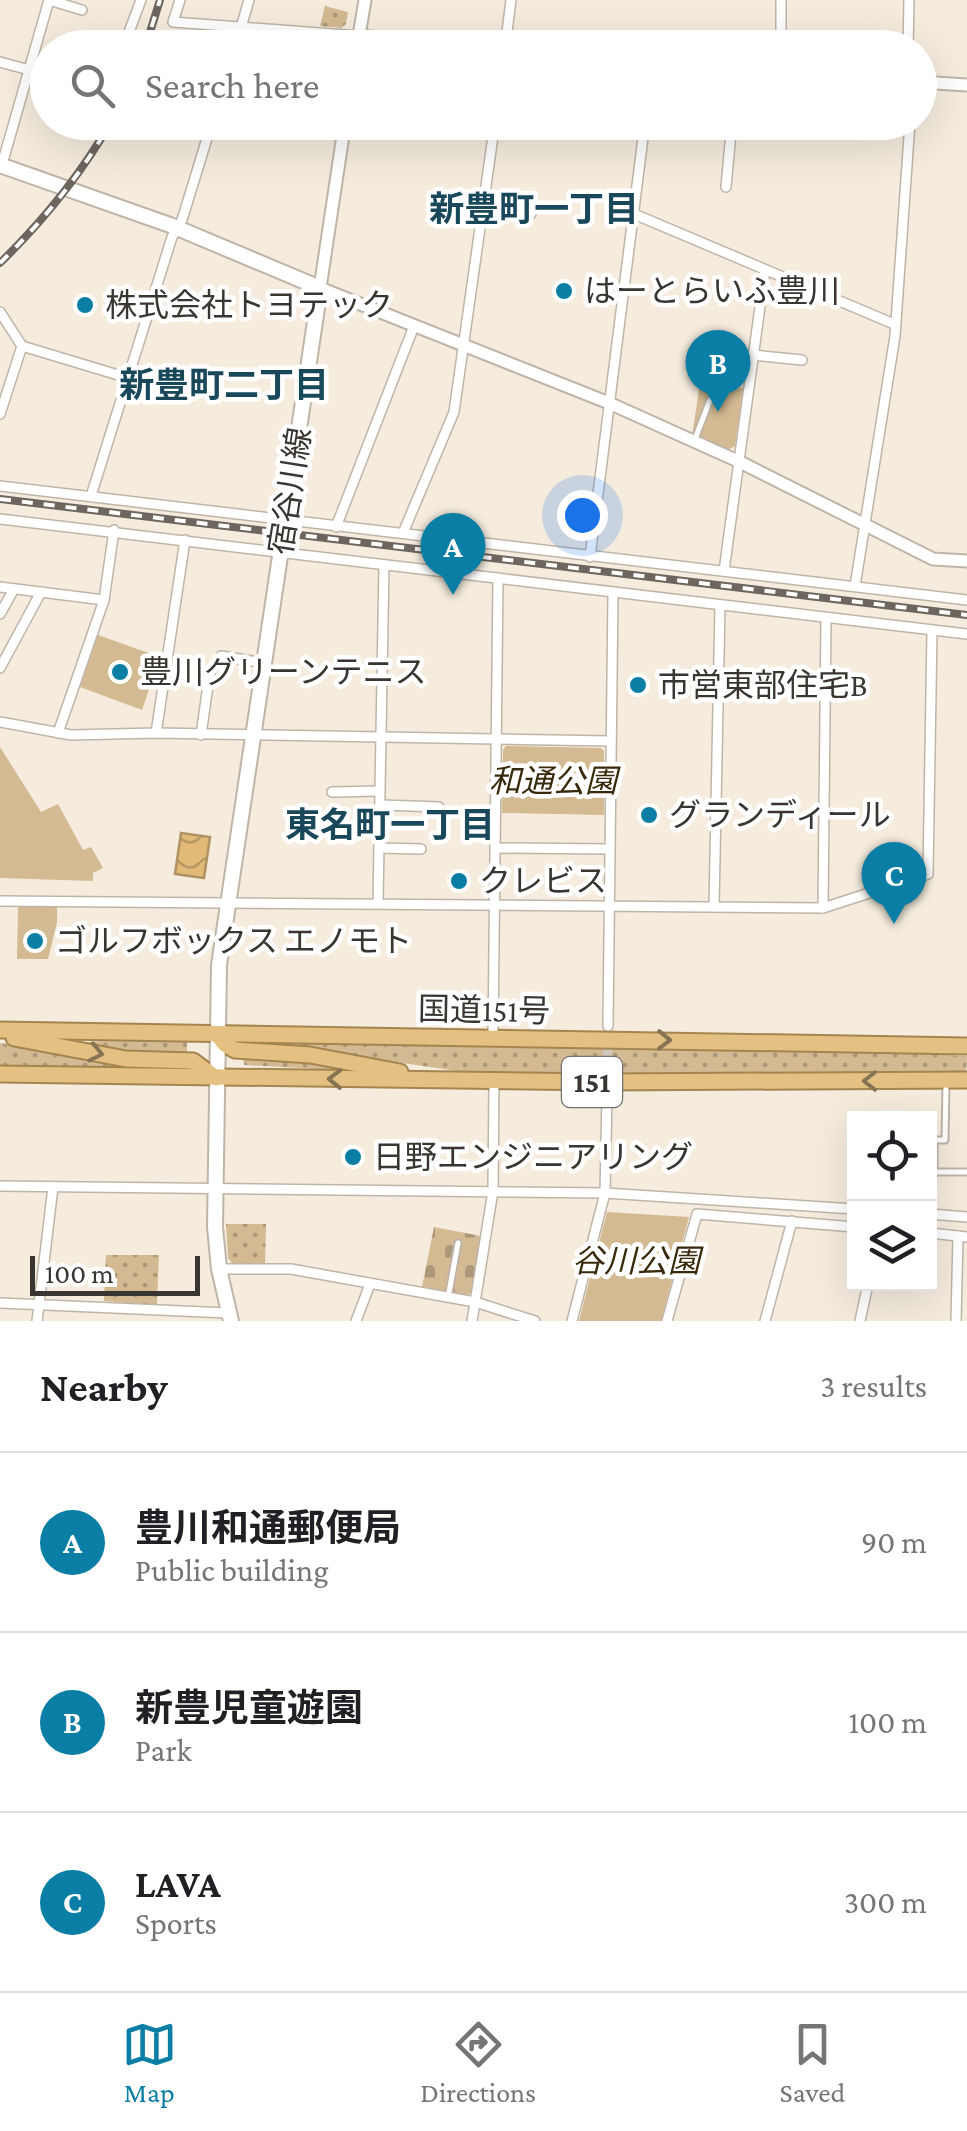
<!DOCTYPE html>
<meta charset="utf-8">
<style>
body{margin:0;font-family:"Crimson Pro","Noto Sans JP",serif;background:#f2f2f2;color:#202124}
.controls{position:absolute;right:30px;bottom:30px;display:grid;overflow:hidden;border-radius:0px;box-shadow:0 10px 40px #0002}
.controls button{width:90px;height:90px;display:grid;place-items:center;padding:0;border:0;border-bottom:2px solid #e0e0e0;background:#fff;color:#202124;font:50px sans-serif}
.scale{position:absolute;left:30px;bottom:25px;width:170px;box-sizing:border-box;padding-left:10px;border:5px solid #393530;border-top:0;font-size:28px;line-height:35px;white-space:nowrap;color:#393530;-webkit-text-stroke:8px #fff;paint-order:stroke}
.you{position:absolute;left:582px;top:515px;width:35px;height:35px;margin:-25px;border:8px solid #fff;border-radius:50%;background:#1a73e8;box-shadow:0 0 0 15px #1a73e833}
.badge{display:grid;place-items:center;width:65px;height:65px;border-radius:50%;background:#0a7ea5;color:#fff;font-size:32px;font-weight:700}
.pin{position:absolute;translate:-50% -82px;filter:drop-shadow(0 2px 5px #0008)}
.pin::after{content:'';position:absolute;top:52px;width:35px;height:30px;background:inherit;clip-path:polygon(0 0,100% 0,50% 100%)}
.list{margin:0;padding:0;list-style:none}
h2{display:flex;justify-content:space-between;align-items:center;height:130px;margin:0;padding:0 40px;font-size:42px}
h2 small{font-size:32px;font-weight:400;color:#757577}
.list li{display:grid;grid-template-columns:65px 1fr auto;gap:30px;align-items:center;box-sizing:border-box;height:180px;padding:0 40px;border-top:2px solid #e0e0e0}
.list b{display:block;font-size:38px;white-space:nowrap}
.list p{margin:0;font-size:32px;white-space:nowrap;color:#757577}
.list em{font-size:32px;font-style:normal;color:#757577}
.icon{flex:none;width:55px;height:55px;fill:none;stroke:currentColor;stroke-width:2;stroke-linecap:round;stroke-linejoin:round}
.map{position:relative;flex:none;width:967px;height:1321px;overflow:hidden}
.search{position:absolute;background:#fff;box-shadow:0 10px 40px #0002;left:30px;right:30px;top:30px;height:110px;display:flex;align-items:center;gap:25px;box-sizing:border-box;padding:0 35px;border-radius:55px;color:#757577;font-size:38px}
.sheet{height:670px;background:#fff}
nav{display:flex;justify-content:space-around;align-items:center;box-sizing:border-box;height:140px;border-top:2px solid #e0e0e0;background:#fff;font-size:28px;color:#757577}
nav a{display:grid;justify-items:center;gap:5px}
nav .on{color:#0a7ea5}
.map>svg:first-child{display:block}
.grass{fill:url(#grass-dots)}
.cemetery{fill:url(#cemetery-stones)}
.park{fill:#d3ba92}
.water{fill:url(#water-waves);stroke:#af9262;stroke-width:2.5}
.lines{fill:none;stroke-linecap:round;stroke-linejoin:round}
.minor-tunnel{stroke:#cfc7bb;stroke-width:9;stroke-dasharray:9 4.5;stroke-linecap:butt}
.service-casing{stroke:#beb5a8;stroke-width:9}
.minor-casing{stroke:#beb5a8;stroke-width:12}
.tertiary-casing{stroke:#beb5a8;stroke-width:15}
.secondary-casing{stroke:#beb5a8;stroke-width:18}
.trunk-casing{stroke:#a48550;stroke-width:19}
.service{stroke:#fff;stroke-width:5}
.minor{stroke:#fff;stroke-width:9}
.tertiary{stroke:#fff;stroke-width:11}
.secondary{stroke:#fff;stroke-width:14}
.trunk{stroke:#e4c082;stroke-width:15}
.rail-casing{stroke:#6c665f;stroke-width:8}
.rail{stroke:#fff;stroke-width:4;stroke-dasharray:11;stroke-linecap:butt}
.oneway{stroke:#867455}
.poi-dot{fill:#0a7ea5;stroke:#fff;stroke-width:4}
.labels{text-anchor:middle;stroke-width:9;stroke-linejoin:round;paint-order:stroke}
.shield{fill:#fff;stroke:#74726e;stroke-width:2.5}
.shield-label{font-size:30px;font-weight:bold;fill:#393530}
.poi-label{font-size:32px;fill:#393530;stroke:#fff;text-anchor:start}
.street-label{font-size:32px;fill:#393530;stroke:#fff}
.park-label{font-size:32px;font-style:italic;fill:#39290b;stroke:#fff}
.neighbourhood-label{font-size:35px;font-weight:bold;fill:#19485b;stroke:#fff}
</style>
<div class="map">
<svg width="967" height="1321" viewBox="0 0 967 1321">
<defs>
<pattern id="grass-dots" width="8" height="8" patternUnits="userSpaceOnUse" patternTransform="scale(2.5)"><rect width="8" height="8" fill="#d3ba92"/><path d="M2 2h.1M6 6h.1" fill="none" stroke="#ac9878" stroke-width="1.8" stroke-linecap="round"/></pattern>
<pattern id="cemetery-stones" width="16" height="16" patternUnits="userSpaceOnUse" patternTransform="scale(2.5)"><rect width="16" height="16" fill="#d3ba92"/><path d="M2 7V4a2 2 0 0 1 4 0v3zM10 15v-3a2 2 0 0 1 4 0v3z" fill="#ac9878"/></pattern>
<pattern id="water-waves" width="16" height="10" patternUnits="userSpaceOnUse" patternTransform="scale(2.5)"><rect width="16" height="10" fill="#e1ba78"/><path d="M0 5q4-4 8 0t8 0" fill="none" stroke="#b79863"/></pattern>
</defs>
<rect width="100%" height="100%" fill="#f5ecde"/>
<g class="grass">
<polygon points="325,6 348,12 346,24 341,28 320,26"/>
<polygon points="119,1040 187,1041 187,1058 126,1055 74,1043"/>
<polygon points="243,1042 845,1050 967,1056 966,1074 476,1074 297,1047 243,1046"/>
<polygon points="0,1043 186,1067 187,1070 0,1067"/>
<polygon points="243,1055 287,1055 356,1071 244,1065"/>
<polygon points="226,1224 266,1224 265,1264 232,1263 228,1258"/>
<polygon points="106,1255 159,1255 157,1305 104,1301"/>
</g>
<polygon class="cemetery" points="434,1227 481,1236 472,1293 467,1295 422,1287"/>
<g class="park">
<polygon points="700,383 743,388 735,446 726,451 692,436"/>
<polygon points="98,635 160,657 142,710 80,687"/>
<polygon points="506,746 601,748 604,751 604,815 502,813 503,750"/>
<polygon points="0,747 41,812 58,804 83,850 91,847 103,868 93,873 93,881 0,878"/>
<polygon points="18,906 57,906 57,923 48,959 17,959"/>
<polygon points="607,1212 689,1217 661,1321 579,1321"/>
</g>
<polygon class="water" points="181,833 210,837 204,878 175,874"/>
<g class="lines">
<polyline class="minor-tunnel" points="607,1083 608,1026"/>
<g class="service-casing">
<g id="service">
<polyline points="695,439 710,400"/>
<polyline points="946,1084 945,1140 934,1140 934,1172 967,1172"/>
<polyline points="448,1298 458,1243"/>
</g>
</g>
<g class="minor-casing">
<g id="minor">
<polyline points="180,0 173,22 359,36"/>
<polyline points="123,48 141,0"/>
<polyline points="235,48 249,0"/>
<polyline points="505,48 511,0"/>
<polyline points="781,48 781,0"/>
<polyline points="908,48 909,0"/>
<polyline points="0,62 48,75"/>
<polyline points="1,168 49,0 82,10"/>
<polyline points="726,187 732,122"/>
<polyline points="483,206 531,214"/>
<polyline points="634,214 894,324"/>
<polyline points="0,312 22,346 128,378"/>
<polyline points="753,355 802,360"/>
<polyline points="0,414 22,346"/>
<polyline points="0,486 967,600"/>
<polyline points="91,496 172,237 182,220 212,122"/>
<polyline points="0,519 967,634"/>
<polyline points="336,527 414,326"/>
<polyline points="403,533 454,412 495,122"/>
<polyline points="590,557 645,122"/>
<polyline points="724,571 765,270"/>
<polyline points="855,586 895,336 910,122"/>
<polyline points="0,587 104,600"/>
<polyline points="0,614 14,589"/>
<polyline points="221,656 264,663"/>
<polyline points="0,668 41,592"/>
<polyline points="0,722 71,735 156,733 610,741"/>
<polyline points="58,733 104,600 114,530"/>
<polyline points="156,733 185,540"/>
<polyline points="201,735 210,671"/>
<polyline points="332,792 378,791"/>
<polyline points="382,805 439,807"/>
<polyline points="379,848 421,849"/>
<polyline points="495,848 609,849"/>
<polyline points="0,901 823,908 928,874 932,631"/>
<polyline points="378,903 384,565"/>
<polyline points="714,907 720,605"/>
<polyline points="823,908 826,618"/>
<polyline points="608,1026 613,592"/>
<polyline points="493,1038 498,578"/>
<polyline points="0,1186 605,1193 854,1209"/>
<polyline points="930,1214 967,1217"/>
<polyline points="930,1233 967,1237"/>
<polyline points="219,1269 291,1269 475,1302 535,1321"/>
<polyline points="0,1303 228,1313"/>
<polyline points="37,1321 53,1187"/>
<polyline points="356,1321 370,1284"/>
<polyline points="472,1321 493,1191 494,1081"/>
<polyline points="572,1321 605,1193 607,1095"/>
<polyline points="667,1321 697,1214 854,1227"/>
<polyline points="765,1321 792,1221"/>
<polyline points="860,1321 868,1284"/>
<polyline points="956,1321 958,1236"/>
</g>
</g>
<g class="tertiary-casing">
<g id="tertiary">
<polyline points="359,36 491,48"/>
<polyline points="357,48 365,0"/>
<polyline points="920,82 967,85"/>
<polyline points="345,122 320,288 609,403 740,462 933,559 967,561"/>
</g>
</g>
<g class="secondary-casing">
<polyline id="secondary" points="0,165 170,225 320,288 219,965 215,1227 219,1269 231,1321"/>
</g>
<g class="trunk-casing">
<g id="trunk">
<polyline points="0,1030 967,1046"/>
<polyline points="217,1034 225,1044 235,1050 310,1055 400,1072"/>
<polyline points="14,1038 126,1059 193,1061 216,1078"/>
<polyline points="0,1074 603,1082 967,1080"/>
</g>
</g>
<use href="#service" class="service"/>
<use href="#minor" class="minor"/>
<use href="#tertiary" class="tertiary"/>
<use href="#secondary" class="secondary"/>
<use href="#trunk" class="trunk"/>
<g class="rail-casing">
<g id="rail">
<polyline points="145,48 160,0"/>
<path d="M 0,263 C 44,220 80,176 111,122"/>
<polyline points="0,499 967,615"/>
</g>
</g>
<use href="#rail" class="rail"/>
</g>
<defs><path id="oneway-chevron" d="M-2-3.5L2.5 0L-2 3.5" fill="none" stroke-width="1.6" stroke-linecap="round" stroke-linejoin="round" transform="scale(2.5)"/></defs>
<g class="oneway">
<use href="#oneway-chevron" transform="translate(664 1040) rotate(1)"/>
<use href="#oneway-chevron" transform="translate(96 1053) rotate(12)"/>
<use href="#oneway-chevron" transform="translate(335 1079) rotate(-179)"/>
<use href="#oneway-chevron" transform="translate(870 1081) rotate(180)"/>
</g>
<g class="poi-dot">
<circle cx="564" cy="291" r="10"/>
<circle cx="85" cy="305" r="10"/>
<circle cx="120" cy="672" r="10"/>
<circle cx="638" cy="685" r="10"/>
<circle cx="649" cy="815" r="10"/>
<circle cx="459" cy="881" r="10"/>
<circle cx="35" cy="941" r="10"/>
<circle cx="353" cy="1157" r="10"/>
</g>
<g class="labels">
<rect class="shield" x="562" y="1057" width="60" height="50" rx="8"/>
<g class="shield-label">
<text x="592" y="1092">151</text>
</g>
<g class="poi-label">
<text x="584" y="302">はーとらいふ豊川</text>
<text x="105" y="316">株式会社トヨテック</text>
<text x="140" y="683">豊川グリーンテニス</text>
<text x="658" y="696">市営東部住宅B</text>
<text x="669" y="826">グランディール</text>
<text x="479" y="892">クレビス</text>
<text x="55" y="952">ゴルフボックス エノモト</text>
<text x="373" y="1168">日野エンジニアリング</text>
</g>
<g class="street-label">
<text transform="translate(290 491) rotate(-81)" y="11">宿谷川線</text>
<text transform="translate(484 1010) rotate(1)" y="11">国道151号</text>
</g>
<g class="park-label">
<text x="553" y="792">和通公園</text>
<text x="636" y="1272">谷川公園</text>
</g>
<g class="neighbourhood-label">
<text x="534" y="221">新豊町一丁目</text>
<text x="224" y="397">新豊町二丁目</text>
<text x="390" y="837">東名町一丁目</text>
</g>
</g>
</svg>
<div class="controls">
<button><svg class="icon" aria-label="locate" viewBox="0 0 24 24"><circle cx="12" cy="12" r="6"/><path d="M12 2v4M12 18v4M2 12h4M18 12h4"/></svg></button>
<button><svg class="icon" aria-label="layers" viewBox="0 0 24 24"><path d="M12 4l9 5-9 5-9-5zM3 14l9 5 9-5"/></svg></button>
</div>
<div class="scale">100 m</div>
<div class="you"></div>
<div class="pin badge" style="left:453px;top:595px">A</div>
<div class="pin badge" style="left:718px;top:412px">B</div>
<div class="pin badge" style="left:894px;top:924px">C</div>
<div class="search"><svg class="icon" aria-label="search" viewBox="0 0 24 24"><circle cx="10" cy="10" r="6"/><path d="M15 15l6 6"/></svg>Search here</div>
</div>
<section class="sheet">
<h2>Nearby<small>3 results</small></h2>
<ul class="list">
<li><span class="badge">A</span><div><b>豊川和通郵便局</b><p>Public building</p></div><em>90 m</em></li>
<li><span class="badge">B</span><div><b>新豊児童遊園</b><p>Park</p></div><em>100 m</em></li>
<li><span class="badge">C</span><div><b>LAVA</b><p>Sports</p></div><em>300 m</em></li>
</ul>
</section>
<nav>
<a class="on"><svg class="icon" aria-label="map" viewBox="0 0 24 24"><path d="M3 6l6-2 6 2 6-2v14l-6 2-6-2-6 2zM9 4v14M15 6v14"/></svg>Map</a>
<a><svg class="icon" aria-label="directions" viewBox="0 0 24 24"><path d="M12 3l9 9-9 9-9-9zM9 14v-3h6M13 9l2 2-2 2"/></svg>Directions</a>
<a><svg class="icon" aria-label="saved" viewBox="0 0 24 24"><path d="M7 4h10v16l-5-4-5 4z"/></svg>Saved</a>
</nav>
